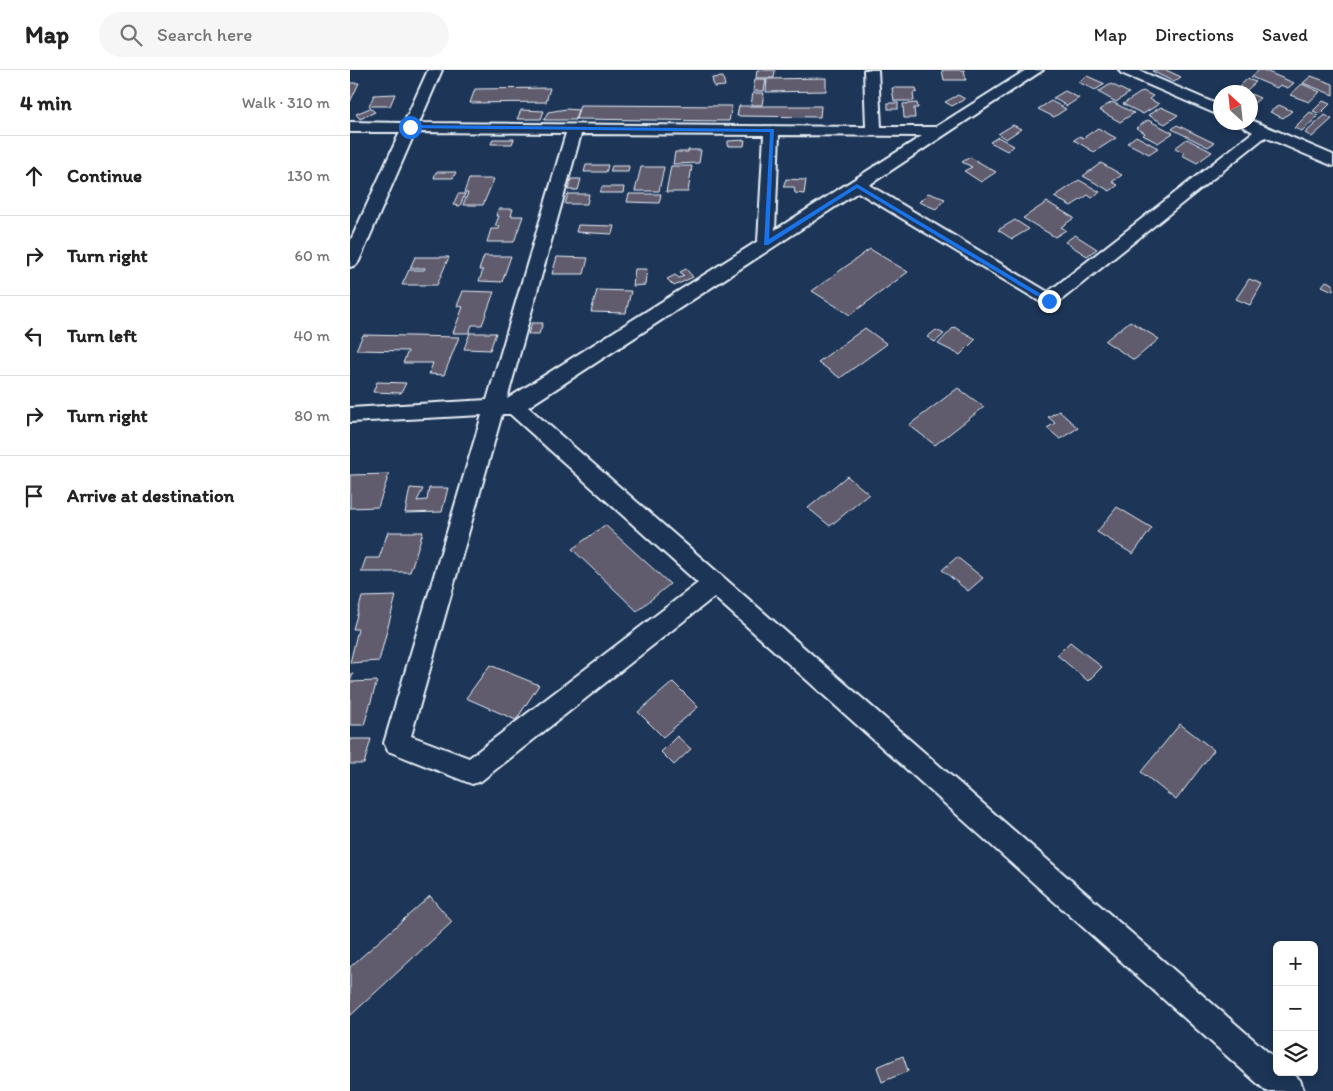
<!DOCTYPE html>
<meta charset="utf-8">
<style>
body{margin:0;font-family:Itim,sans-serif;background:#f6f6f6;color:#222}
.controls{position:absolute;right:15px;bottom:15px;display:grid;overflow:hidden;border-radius:8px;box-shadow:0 2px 8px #0003}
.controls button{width:45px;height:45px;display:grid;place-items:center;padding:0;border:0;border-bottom:1px solid #e0e0e0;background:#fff;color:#222;font:25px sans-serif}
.compass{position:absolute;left:863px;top:15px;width:45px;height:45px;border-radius:50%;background:#fff;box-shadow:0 2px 8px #0003;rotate:333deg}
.stop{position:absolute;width:15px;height:15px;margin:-11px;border:4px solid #1a73e8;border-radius:50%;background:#fff}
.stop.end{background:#1a73e8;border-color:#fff;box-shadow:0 1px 5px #0008}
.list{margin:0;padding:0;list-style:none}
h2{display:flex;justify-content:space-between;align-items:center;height:65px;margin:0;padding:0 20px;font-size:21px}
h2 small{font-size:16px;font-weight:400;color:#767676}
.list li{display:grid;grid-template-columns:32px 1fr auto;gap:15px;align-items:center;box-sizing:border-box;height:80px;padding:0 20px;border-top:1px solid #e0e0e0}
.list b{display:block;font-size:19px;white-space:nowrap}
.list em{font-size:16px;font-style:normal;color:#767676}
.icon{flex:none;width:28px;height:28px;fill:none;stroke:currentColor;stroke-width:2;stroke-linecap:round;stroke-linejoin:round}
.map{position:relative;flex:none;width:983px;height:1021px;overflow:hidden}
header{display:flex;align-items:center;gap:30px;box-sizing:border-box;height:70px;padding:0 25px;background:#fff;border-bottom:1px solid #e0e0e0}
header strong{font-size:24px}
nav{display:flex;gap:28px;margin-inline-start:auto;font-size:18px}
.search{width:350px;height:45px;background:#f6f6f6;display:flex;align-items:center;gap:12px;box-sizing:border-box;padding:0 18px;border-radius:28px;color:#767676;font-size:19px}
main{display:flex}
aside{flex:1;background:#fff}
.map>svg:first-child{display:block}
.building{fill:#605b6e;stroke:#e8f1f8}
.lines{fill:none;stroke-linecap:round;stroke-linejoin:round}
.street-casing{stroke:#e8f1f8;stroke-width:4}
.street{fill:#1d3557;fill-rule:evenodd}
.route{fill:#1a73e8}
</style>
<header>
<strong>Map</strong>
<div class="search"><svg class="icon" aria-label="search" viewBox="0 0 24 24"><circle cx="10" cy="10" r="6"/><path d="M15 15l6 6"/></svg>Search here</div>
<nav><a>Map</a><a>Directions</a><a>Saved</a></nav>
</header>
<main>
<aside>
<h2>4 min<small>Walk · 310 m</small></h2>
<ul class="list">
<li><svg class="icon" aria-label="ahead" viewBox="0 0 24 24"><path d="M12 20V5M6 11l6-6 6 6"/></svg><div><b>Continue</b></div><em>130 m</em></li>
<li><svg class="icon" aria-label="right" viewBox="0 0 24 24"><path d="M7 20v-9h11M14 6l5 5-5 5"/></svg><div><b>Turn right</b></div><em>60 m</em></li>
<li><svg class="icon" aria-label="left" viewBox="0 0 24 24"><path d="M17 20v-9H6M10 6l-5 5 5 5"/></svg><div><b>Turn left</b></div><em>40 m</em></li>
<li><svg class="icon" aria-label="right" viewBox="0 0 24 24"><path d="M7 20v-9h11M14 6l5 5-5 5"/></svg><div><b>Turn right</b></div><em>80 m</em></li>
<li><svg class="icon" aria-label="arrive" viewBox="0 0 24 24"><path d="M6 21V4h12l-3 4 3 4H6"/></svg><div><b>Arrive at destination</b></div></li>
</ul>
</aside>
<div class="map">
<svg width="983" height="1021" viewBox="0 0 983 1021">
<rect width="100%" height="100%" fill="#1d3557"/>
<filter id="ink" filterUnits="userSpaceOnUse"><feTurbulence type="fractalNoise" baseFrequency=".02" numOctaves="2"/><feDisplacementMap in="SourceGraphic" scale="10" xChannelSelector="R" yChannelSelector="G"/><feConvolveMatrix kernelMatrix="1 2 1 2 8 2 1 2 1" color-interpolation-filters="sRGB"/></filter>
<g filter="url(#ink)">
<g class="building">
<polygon points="407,0 425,0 424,8 406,8"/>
<polygon points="592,0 614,0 616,10 594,10"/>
<polygon points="804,0 816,0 831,7 824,12 802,1"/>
<polygon points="909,0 913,0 944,13 938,18 930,15 927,18 901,7"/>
<polygon points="737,6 755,14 745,20 728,12"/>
<polygon points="961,6 983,14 983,25 953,13"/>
<polygon points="373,7 375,16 364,17 362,8"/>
<polygon points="476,8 476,21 416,22 417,9"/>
<polygon points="405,9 416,9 414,21 403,21"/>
<polygon points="897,9 906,12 897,20 889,17"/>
<polygon points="0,13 9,13 0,32"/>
<polygon points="761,14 779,23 766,32 748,22"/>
<polygon points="952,14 970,22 959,32 940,25"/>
<polygon points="200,18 196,32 120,33 125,19"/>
<polygon points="542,18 566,18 567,22 563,23 564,31 544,31"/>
<polygon points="715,21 729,28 717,36 703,28"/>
<polygon points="793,21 803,26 799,29 809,34 793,44 773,34"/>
<polygon points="403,23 414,23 412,35 401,35"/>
<polygon points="45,24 40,36 19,36 24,25"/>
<polygon points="901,24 910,28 901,36"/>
<polygon points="608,25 615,29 602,36 595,32"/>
<polygon points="701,31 716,39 704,47 688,39"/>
<polygon points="973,31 980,34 970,44 963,41"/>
<polygon points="762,32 784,43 770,52 749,40"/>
<rect x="538" y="33" width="10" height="6"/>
<polygon points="567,33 568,38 564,38 565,48 554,48 553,34"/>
<polygon points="230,35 382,36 379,51 226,49"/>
<polygon points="929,35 942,41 933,48 920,42"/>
<polygon points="389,36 471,36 470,47 387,46"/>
<polygon points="811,37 828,45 815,54 798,45"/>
<polygon points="20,38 25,42 10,49 6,44"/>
<polygon points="216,39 228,40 225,50 194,50 198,42"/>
<polygon points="171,40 194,41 191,49 167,49"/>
<polygon points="960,42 968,46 952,61 944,58"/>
<polygon points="975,45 982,49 962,67 955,63"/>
<polygon points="798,50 823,63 808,73 793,65 795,63 786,58"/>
<polygon points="663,55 671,59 656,69 648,64"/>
<polygon points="827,55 864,73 858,77 822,59"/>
<polygon points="748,58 766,68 744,82 724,70 730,66 733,68"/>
<polygon points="786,66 808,78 799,84 777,73"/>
<polygon points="648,67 664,76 657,81 640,72"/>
<polygon points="143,69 164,69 162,74 141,74"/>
<polygon points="837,69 862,82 847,93 832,85 835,83 825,78"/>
<polygon points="395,70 394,76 378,76 378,71"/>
<polygon points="338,80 351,80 349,93 323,94 325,82 338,82"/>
<polygon points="620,87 646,102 631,112 614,101 622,97 612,92"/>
<polygon points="751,93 772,105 762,112 768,115 760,121 733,106"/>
<polygon points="236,95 258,95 256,102 234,102"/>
<polygon points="262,96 279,96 278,102 260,102"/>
<polygon points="321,96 342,96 338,122 316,122"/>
<polygon points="291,97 314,97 309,121 285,121"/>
<polygon points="86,102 106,102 103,108 84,108"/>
<polygon points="119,109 144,109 133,135 113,135 118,123 114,123"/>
<polygon points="221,109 231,109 228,120 218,120"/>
<polygon points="436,109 456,110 454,124 445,123 444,117 433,117"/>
<polygon points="729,110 750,122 742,128 738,125 721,136 704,127"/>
<polygon points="252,117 274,117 273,123 250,123"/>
<polygon points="578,123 595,129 586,139 569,132"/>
<polygon points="108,124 115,124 110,136 103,135"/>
<polygon points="218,124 239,124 237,134 215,134"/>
<polygon points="279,124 311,124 309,133 277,132"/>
<polygon points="697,132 724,148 711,157 716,160 705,167 673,148"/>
<polygon points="148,139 163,139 161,146 173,146 164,172 137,172 141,159 149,159 150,156 145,156 149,146 146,146"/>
<polygon points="665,150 679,159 662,169 648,160"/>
<polygon points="228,155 264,156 262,164 226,162"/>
<polygon points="725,165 747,179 737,186 715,172"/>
<polygon points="520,179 558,202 500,245 462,221"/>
<polygon points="134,186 161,186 152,212 129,211 133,200 129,200"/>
<polygon points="65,187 99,187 87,215 52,215 59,200 74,200 75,198 60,198"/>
<polygon points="207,187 238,188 234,204 202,204"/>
<polygon points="285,199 297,199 295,215 283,216"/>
<polygon points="336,199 343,207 324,216 317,209 325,205 329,208 334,206 330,202"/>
<polygon points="899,209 912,214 900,235 886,229"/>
<polygon points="976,211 983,214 983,221 972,216"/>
<polygon points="247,220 281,221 276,243 241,242"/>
<polygon points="113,221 144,222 132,255 122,255 119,263 103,263 113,237 107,236"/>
<polygon points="780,251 809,269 784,290 755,271"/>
<polygon points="182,253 193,253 189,264 178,264"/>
<polygon points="604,257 626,269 610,285 588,274"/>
<polygon points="515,258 537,274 490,308 468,292"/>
<polygon points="586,260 594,264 585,272 577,267"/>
<polygon points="120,263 146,263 140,280 114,279"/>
<polygon points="13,265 109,267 94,305 79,304 83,293 53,293 58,281 6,280"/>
<polygon points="27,312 56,313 51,323 23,322"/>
<polygon points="608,318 634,337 585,375 559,355"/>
<polygon points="709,341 728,358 710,369 697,358 705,353 698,347"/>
<polygon points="39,404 28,437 0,438 0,405"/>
<polygon points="497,406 519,424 480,456 458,438"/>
<polygon points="60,418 73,419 67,431 77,430 79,418 98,418 92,442 55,443"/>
<polygon points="767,437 802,458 783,484 747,462"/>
<polygon points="255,455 320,514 287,541 222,479"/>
<polygon points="38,462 73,462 60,502 11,502 16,488 29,488"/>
<polygon points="607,487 633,508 618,521 592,500"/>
<polygon points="46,526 29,591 0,593 8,559 3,559 12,527"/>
<polygon points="720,572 752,597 738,611 707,585"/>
<polygon points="140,595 189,615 166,650 116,628"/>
<polygon points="0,604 3,604 0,612 27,611 14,655 0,655"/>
<polygon points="323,612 348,637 313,667 288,642"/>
<polygon points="830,654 864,680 826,730 791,702"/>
<polygon points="327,666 341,679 324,695 311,682"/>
<polygon points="0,669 21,669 14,694 0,694"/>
<polygon points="80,826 102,852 0,946 0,897"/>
<polygon points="553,986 558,1001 532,1012 527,997"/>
</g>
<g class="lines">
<g class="street-casing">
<g id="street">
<path d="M 78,0 L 92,0 L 69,53 L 516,57 L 514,0 L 528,0 L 531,57 L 586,57 L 676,0 L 693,0 L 519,115 L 698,222 L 903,62 L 886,52 L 901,52 L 901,50 L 983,85 L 983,96 L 915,67 L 705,235 L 699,237 L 508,122 L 178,337 L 927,990 L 927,1002 L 941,1002 L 950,1010 L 954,1021 L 916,1021 L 364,527 L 131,711 L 122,714 L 38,681 L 34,673 L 132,345 L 0,352 L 0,338 L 137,330 L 216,63 L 65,62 L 9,191 L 6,195 L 0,197 L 0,172 L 50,62 L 0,62 L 0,52 L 54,53 ZM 231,64 L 414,65 L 408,171 L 157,329 ZM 429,65 L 572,66 L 425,160 ZM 152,344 L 160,344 L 348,513 L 119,688 L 61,666 Z"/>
<polygon points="769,0 788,0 871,36 871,46 771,3"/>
</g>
</g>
<use href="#street" class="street"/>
</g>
</g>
<polygon class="route" points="60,55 424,59 419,169 507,114 703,231 697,232 507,118 418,175 414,175 420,62 58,58"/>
</svg>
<div class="controls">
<button>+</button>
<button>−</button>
<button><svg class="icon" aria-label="layers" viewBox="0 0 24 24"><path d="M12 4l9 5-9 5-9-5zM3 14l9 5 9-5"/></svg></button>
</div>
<svg class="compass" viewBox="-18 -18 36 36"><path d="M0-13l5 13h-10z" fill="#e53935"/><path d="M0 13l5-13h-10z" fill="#767676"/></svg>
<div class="stop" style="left:60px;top:57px"></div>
<div class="stop end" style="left:699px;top:231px"></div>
</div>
</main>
